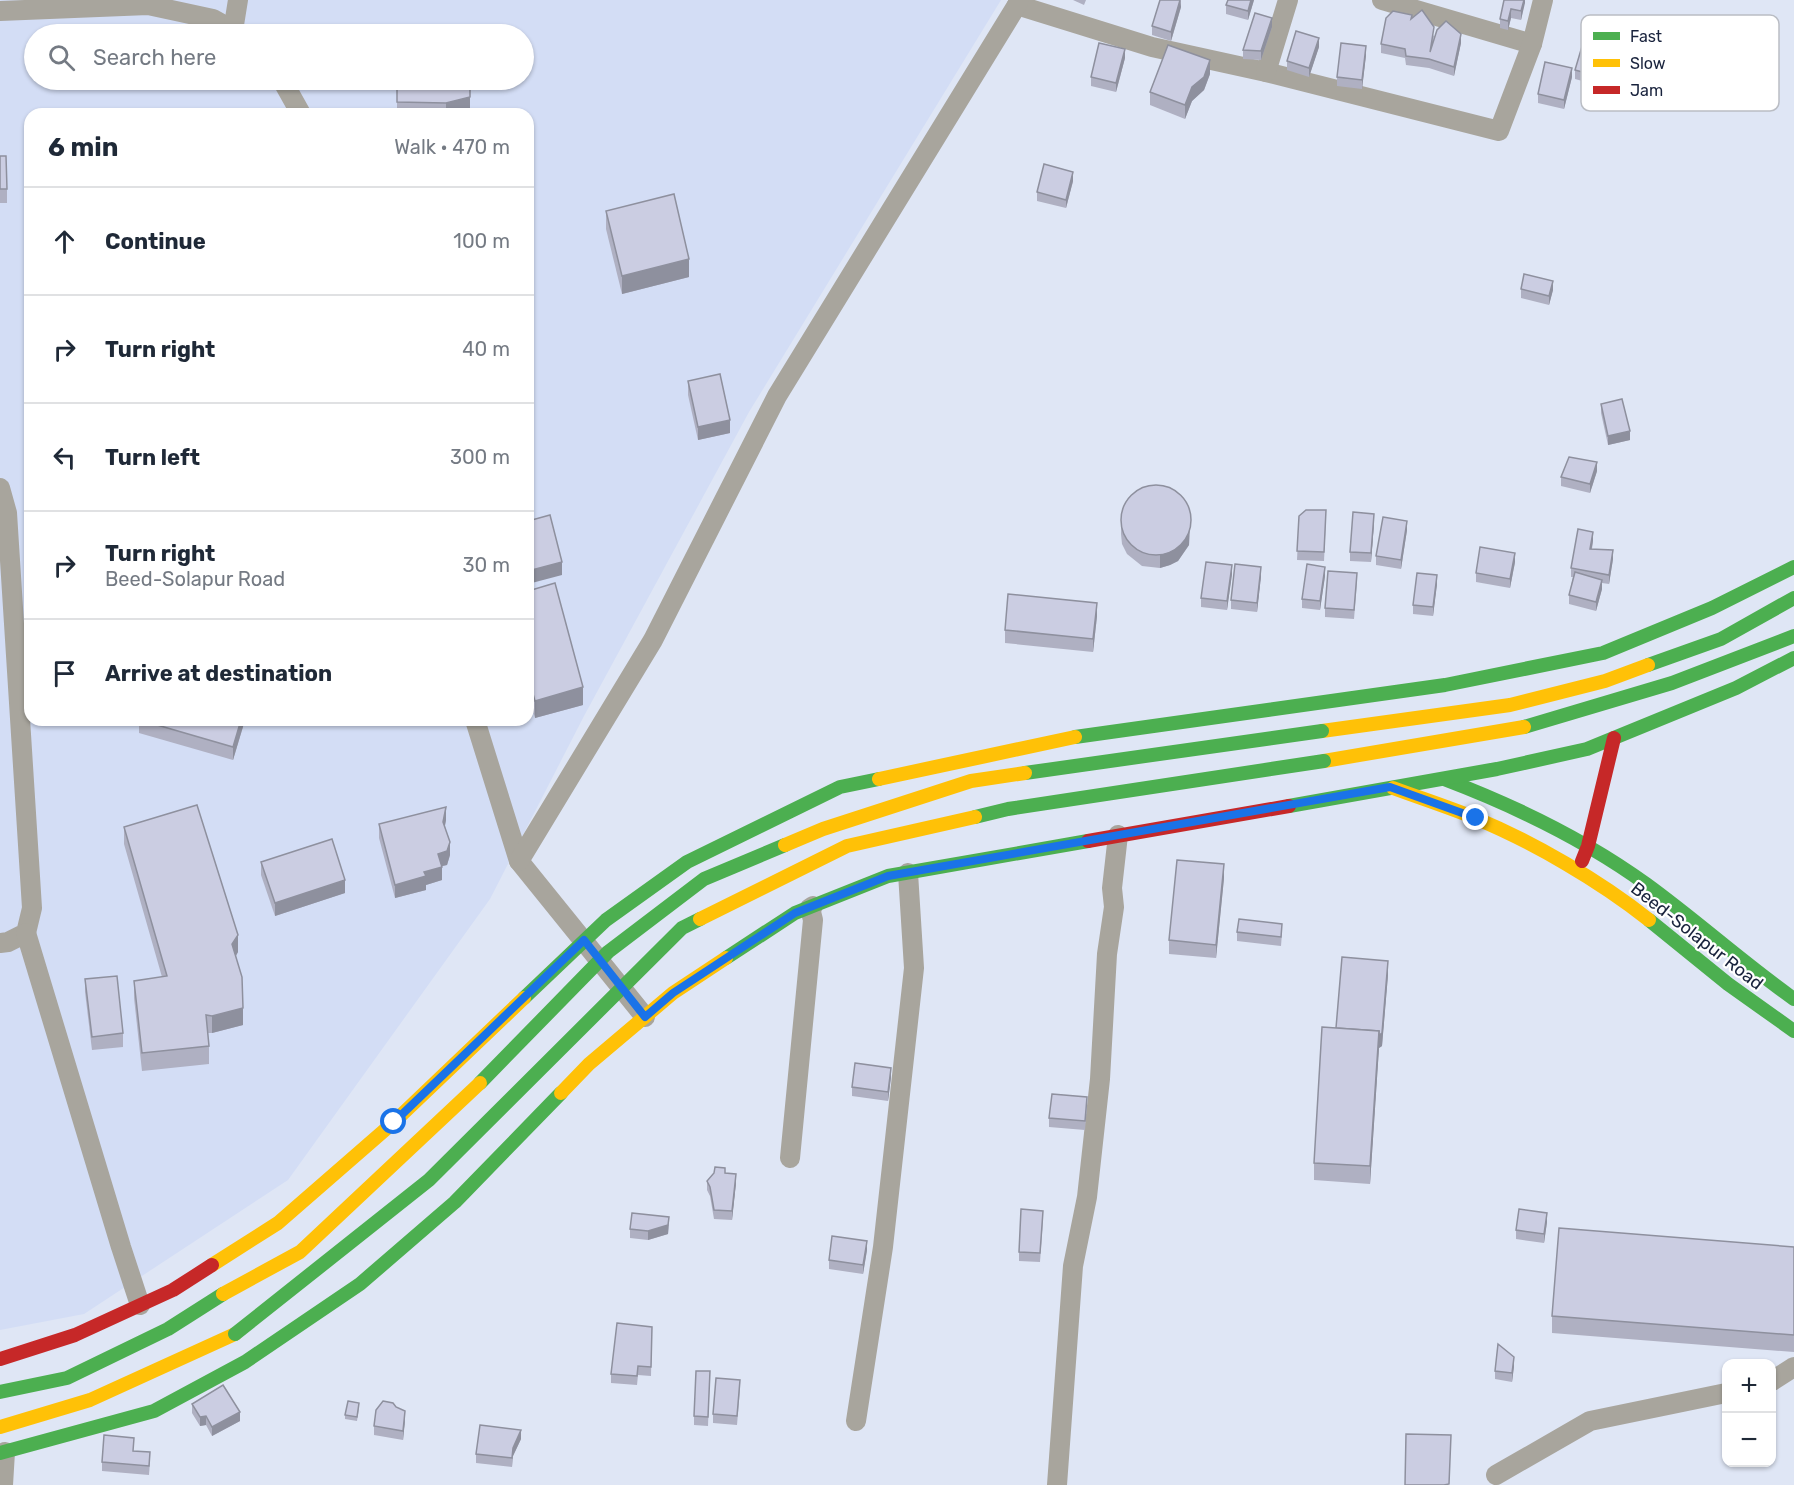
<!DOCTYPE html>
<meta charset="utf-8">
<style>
body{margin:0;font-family:Rubik,sans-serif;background:#f2f2f3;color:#1f2937}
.controls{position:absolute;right:18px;bottom:18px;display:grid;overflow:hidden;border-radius:12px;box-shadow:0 2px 4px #0004}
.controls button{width:54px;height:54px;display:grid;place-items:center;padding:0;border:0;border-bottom:2px solid #e0e1e3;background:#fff;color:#1f2937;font:30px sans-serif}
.stop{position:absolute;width:18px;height:18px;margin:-14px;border:4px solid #1a73e8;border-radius:50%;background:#fff}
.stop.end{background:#1a73e8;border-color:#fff;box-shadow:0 2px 6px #0008}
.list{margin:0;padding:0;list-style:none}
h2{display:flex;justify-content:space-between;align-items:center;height:78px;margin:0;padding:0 24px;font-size:26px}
h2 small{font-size:20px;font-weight:400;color:#747a83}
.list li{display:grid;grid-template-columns:39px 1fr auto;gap:18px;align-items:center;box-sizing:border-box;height:108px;padding:0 24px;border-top:2px solid #e0e1e3}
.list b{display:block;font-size:22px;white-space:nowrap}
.list p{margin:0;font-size:20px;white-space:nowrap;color:#747a83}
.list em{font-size:20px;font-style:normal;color:#747a83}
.icon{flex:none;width:33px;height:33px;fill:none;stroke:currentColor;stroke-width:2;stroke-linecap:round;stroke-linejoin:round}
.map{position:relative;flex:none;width:1794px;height:1485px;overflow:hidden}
.search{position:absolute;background:#fff;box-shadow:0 2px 4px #0004;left:24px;top:24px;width:510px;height:66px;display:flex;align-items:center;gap:15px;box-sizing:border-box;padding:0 21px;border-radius:33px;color:#747a83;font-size:22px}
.panel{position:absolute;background:#fff;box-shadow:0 2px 4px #0004;left:24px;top:108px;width:510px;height:618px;border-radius:18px}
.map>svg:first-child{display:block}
.built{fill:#d3ddf5;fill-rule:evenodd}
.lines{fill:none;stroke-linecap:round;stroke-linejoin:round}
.street{stroke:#a8a59d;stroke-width:20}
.fast{stroke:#4caf50;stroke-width:14}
.slow{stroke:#ffc107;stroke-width:14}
.jam{stroke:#c62828;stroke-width:14}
.fast-bridge{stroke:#4caf50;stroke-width:14}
.slow-bridge{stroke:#ffc107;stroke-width:14}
.wall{fill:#afb0c2}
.shaded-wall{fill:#8e909e}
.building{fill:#cbcde2;stroke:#8e909e;stroke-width:1.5}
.route{stroke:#1a73e8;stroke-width:8}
.labels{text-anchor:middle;stroke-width:4.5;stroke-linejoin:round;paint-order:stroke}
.street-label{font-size:18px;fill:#18223c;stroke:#fff}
.key{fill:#fff;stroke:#babdc4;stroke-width:1.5}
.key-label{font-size:16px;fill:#18223c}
</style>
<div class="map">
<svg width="1794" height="1485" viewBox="0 0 1794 1485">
<rect width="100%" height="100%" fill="#dfe6f5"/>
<path class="built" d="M 0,0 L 1001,0 L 749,412 L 584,716 L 490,899 L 288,1180 L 84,1314 L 0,1330 ZM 34,34 L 524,34 L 524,80 L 34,80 ZM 30,114 L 528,114 L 528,720 L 30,720 Z"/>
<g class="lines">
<g class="street">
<polyline points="1382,0 1532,44"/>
<polyline points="1017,5 1152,47 1266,72 1499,131 1532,44 1543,0"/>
<polyline points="0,11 148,5 213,19 240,34"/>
<polyline points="233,31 238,0"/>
<polyline points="1266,72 1288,0"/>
<polyline points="282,80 301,114"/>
<polyline points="0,488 7,513 32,908 26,933 8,942 0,943"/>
<polyline points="475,720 519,861 645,1017"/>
<polyline points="519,861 653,640 777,396 1017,5 1019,0"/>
<polyline points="26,933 121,1247 140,1305"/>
<polyline points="790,1158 813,920 810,908 813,906"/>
<polyline points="1772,1381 1794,1367"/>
<polyline points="856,1421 883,1247 914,968 908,873"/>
<polyline points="1496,1475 1590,1421 1726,1393"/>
<polyline points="3,1485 5,1452"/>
<polyline points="1057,1485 1073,1266 1087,1197 1100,1079 1107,954 1114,907 1112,888 1118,835"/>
</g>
<g class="fast">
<polyline points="1648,665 1721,639 1794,598"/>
<polyline points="1524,727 1672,683 1794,636"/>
<polyline points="1075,737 1445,685 1603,653 1712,608 1794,567"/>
<path d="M 1444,779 C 1515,806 1584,839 1646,884 C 1697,921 1743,963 1794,999"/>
<polyline points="1289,806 1497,769 1587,749 1736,688 1794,658"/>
<polyline points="1649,920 1728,984 1794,1031"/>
<polyline points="726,958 795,913 888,876 1088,841"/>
<polyline points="524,998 606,920 687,862 840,787 879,779"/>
<polyline points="0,1392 67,1378 168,1329 223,1294"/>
<polyline points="0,1453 154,1411 245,1362 360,1284 455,1202 561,1093"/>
</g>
<g class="slow">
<polyline points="1322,731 1510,705 1605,681 1648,665"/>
<polyline points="1324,761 1524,727"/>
<polyline points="879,779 1075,737"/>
<path d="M 1393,788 C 1420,798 1448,807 1475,818 C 1533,842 1600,881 1649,920"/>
<polyline points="561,1093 589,1064 673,993 726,958"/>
<polyline points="212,1265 278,1223 394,1122 524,998"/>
<polyline points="0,1427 90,1400 235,1334"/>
</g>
<g class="jam">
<polyline points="1088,841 1289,806"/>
<polyline points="1582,861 1588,846 1614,738"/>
<polyline points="0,1359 75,1335 173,1290 212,1265"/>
</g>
<g class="fast-bridge">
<polyline points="1025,773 1322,731"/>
<polyline points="975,817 1008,809 1324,761"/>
<polyline points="480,1083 608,952 704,879 785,845"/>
<polyline points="235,1334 429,1180 682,928 700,919"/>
</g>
<g class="slow-bridge">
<polyline points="785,845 823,829 971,781 1025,773"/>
<polyline points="700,919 847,846 975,817"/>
<polyline points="223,1294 300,1252 480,1083"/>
</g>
</g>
<g class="wall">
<polygon points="1073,0 1086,0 1084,5"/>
<polygon points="1181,0 1181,7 1171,41 1152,35 1152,26"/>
<polygon points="1228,0 1254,0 1248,20 1226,14 1226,5"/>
<polygon points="1504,0 1525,0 1521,20 1511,18 1508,30 1500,28 1500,19"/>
<polygon points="1412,18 1434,36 1433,44 1461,43 1454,76 1429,68 1406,65 1405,58 1381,53 1381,44"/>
<polygon points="1272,27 1261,60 1243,59 1243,50"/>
<polygon points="1319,47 1309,77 1287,70 1287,61"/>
<polygon points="1366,55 1362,89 1337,86 1337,77"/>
<polygon points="1125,58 1116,92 1091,86 1091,77"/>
<polygon points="1616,61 1608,88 1575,79 1575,70"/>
<polygon points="1210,74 1204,90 1192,101 1185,119 1150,105 1150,92"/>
<polygon points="1572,77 1564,109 1538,103 1538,94"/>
<polygon points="397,80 470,110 456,114 397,114"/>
<polygon points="0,156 7,189 7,203 0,203"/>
<polygon points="1073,181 1066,208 1037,201 1037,192"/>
<polygon points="606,211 689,277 622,294 606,229"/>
<polygon points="1521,289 1553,290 1549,305 1521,298"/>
<polygon points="688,381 730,433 698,440 688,395"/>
<polygon points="1601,404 1630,440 1608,445 1601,413"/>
<polygon points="1597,471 1590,493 1561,486 1561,477"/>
<polygon points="1299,516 1326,519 1324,561 1297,560"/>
<polygon points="1121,521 1190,526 1189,545 1178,561 1170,565 1160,568 1142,566 1127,554 1122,544 1121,534"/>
<polygon points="1374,523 1371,562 1350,561 1350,552"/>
<polygon points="1407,530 1401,569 1376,565 1376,556"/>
<polygon points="1593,541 1592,549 1613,559 1609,584 1602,583 1602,589 1596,611 1569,604 1569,595 1573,577 1571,577 1571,568"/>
<polygon points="1515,562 1510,588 1476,582 1476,573"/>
<polygon points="1232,574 1227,610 1201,607 1201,598"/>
<polygon points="1261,576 1257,612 1231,609 1231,600"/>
<polygon points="1325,576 1320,610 1302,608 1302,599"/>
<polygon points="1357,582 1354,619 1325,617 1325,608"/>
<polygon points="1437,584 1433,616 1413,614 1413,605"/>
<polygon points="528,591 583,705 535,718 528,694"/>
<polygon points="1097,616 1093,652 1005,643 1005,630"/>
<polygon points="139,720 245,720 233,760 139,733"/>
<polygon points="446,820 445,826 450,855 447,865 441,866 442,880 426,885 426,890 395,898 379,838 379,824"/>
<polygon points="124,827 238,952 236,956 243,1025 212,1033 208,1033 209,1046 209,1064 142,1071 134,998 134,981 162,977 124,844"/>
<polygon points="261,862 345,893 275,916 261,875"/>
<polygon points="1224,878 1216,958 1169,954 1169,940"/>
<polygon points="1237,932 1282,933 1281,946 1237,941"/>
<polygon points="1388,975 1382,1046 1379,1048 1370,1184 1314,1180 1314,1163 1336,1028"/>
<polygon points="85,979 123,1033 123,1047 92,1050 85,992"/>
<polygon points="891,1077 888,1101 852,1096 852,1087"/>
<polygon points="1087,1106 1085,1130 1049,1127 1049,1118"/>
<polygon points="707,1181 736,1183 732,1220 714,1219 710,1196 707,1190"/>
<polygon points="1043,1220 1040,1262 1019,1261 1019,1252"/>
<polygon points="1547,1222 1544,1243 1516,1239 1516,1230"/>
<polygon points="669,1225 668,1234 648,1240 630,1238 630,1229"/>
<polygon points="1794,1247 1794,1352 1552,1333 1552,1316"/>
<polygon points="867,1250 863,1274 829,1269 829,1260"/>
<polygon points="652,1327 651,1376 638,1375 637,1385 611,1383 611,1374"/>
<polygon points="1514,1366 1512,1382 1495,1379 1495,1371"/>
<polygon points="710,1371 708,1426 694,1425 694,1416"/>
<polygon points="740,1389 737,1425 713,1423 713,1414"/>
<polygon points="192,1404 240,1421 212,1436 206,1425 200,1426 192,1413"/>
<polygon points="359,1408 357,1421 345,1419 345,1415"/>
<polygon points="405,1420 403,1440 374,1435 374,1426"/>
<polygon points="521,1439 513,1456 512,1467 476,1463 476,1454"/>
<polygon points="134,1451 150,1461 149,1475 102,1471 102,1462"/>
</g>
<g class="shaded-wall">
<polygon points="1180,0 1181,7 1171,41 1171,32"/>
<polygon points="1251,0 1254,0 1248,20 1248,11"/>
<polygon points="1524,0 1525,0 1525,3 1521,20 1521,11"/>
<polygon points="1511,9 1511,18 1508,30 1508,21"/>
<polygon points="1272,18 1272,27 1261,60 1261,51"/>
<polygon points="1461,34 1461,43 1454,76 1454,67"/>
<polygon points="1319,38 1319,47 1309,77 1309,68"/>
<polygon points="1366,46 1366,55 1362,89 1362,80"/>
<polygon points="1125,49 1125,58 1116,92 1116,83"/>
<polygon points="1616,52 1616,61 1608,88 1608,79"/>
<polygon points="1210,60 1210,74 1204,90 1192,101 1185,119 1185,105 1192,87"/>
<polygon points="1572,68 1572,77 1564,109 1564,100"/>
<polygon points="470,80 470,110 456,114 446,114 446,103"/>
<polygon points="1073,172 1073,181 1066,208 1066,200"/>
<polygon points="689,259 689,277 622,294 622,276"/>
<polygon points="1553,281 1553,290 1549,305 1549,296"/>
<polygon points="730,420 730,433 698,440 698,427"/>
<polygon points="1630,431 1630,440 1608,445 1608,436"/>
<polygon points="1597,462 1597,471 1590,493 1590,484"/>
<polygon points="1190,513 1189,545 1178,561 1170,565 1160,568 1160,555"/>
<polygon points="1374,514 1374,523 1371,562 1371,553"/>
<polygon points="1407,521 1407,530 1401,569 1401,560"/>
<polygon points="1593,532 1593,541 1590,557 1590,549"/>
<polygon points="1613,550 1613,559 1609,584 1609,575"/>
<polygon points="1515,553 1515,562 1510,588 1510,579"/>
<polygon points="562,562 562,575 528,584 528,571"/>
<polygon points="1232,565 1232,574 1227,610 1227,601"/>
<polygon points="1261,567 1261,576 1257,612 1257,603"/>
<polygon points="1325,567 1325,576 1320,610 1320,601"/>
<polygon points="1437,575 1437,584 1433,616 1433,607"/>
<polygon points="1602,580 1602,589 1596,611 1596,602"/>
<polygon points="1097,603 1097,616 1093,652 1093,639"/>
<polygon points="583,687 583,705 535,718 535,701"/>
<polygon points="241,720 245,720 233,760 233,747"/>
<polygon points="446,807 446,820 443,835 443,822"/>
<polygon points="450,842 450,855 447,865 438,867 438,854"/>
<polygon points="1224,864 1224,878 1216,958 1216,945"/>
<polygon points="442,867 442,880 426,885 426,890 395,898 395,885 424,872"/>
<polygon points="345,880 345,893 275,916 275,903"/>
<polygon points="238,935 238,952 232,962 232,944"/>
<polygon points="1388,961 1388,975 1382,1046 1379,1048 1370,1184 1370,1166 1379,1031"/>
<polygon points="243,1008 243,1025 212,1033 212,1016"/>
<polygon points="891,1068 891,1077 888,1101 888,1092"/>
<polygon points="736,1174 736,1183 732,1220 732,1211"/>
<polygon points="1547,1213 1547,1222 1544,1243 1544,1234"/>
<polygon points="669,1217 668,1234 648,1240 648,1231"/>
<polygon points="867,1241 867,1250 863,1274 863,1265"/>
<polygon points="1514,1357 1514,1366 1512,1382 1512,1373"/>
<polygon points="405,1411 405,1420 403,1440 403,1431"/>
<polygon points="240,1412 240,1421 212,1436 212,1427"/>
<polygon points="206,1416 206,1425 200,1426 200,1417"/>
<polygon points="521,1430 521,1439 513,1456 512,1467 513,1448"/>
</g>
<g class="building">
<polygon points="1160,0 1180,0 1171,32 1152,26"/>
<polygon points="1228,0 1251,0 1248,11 1226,5"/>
<polygon points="1504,0 1524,0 1521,11 1511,9 1508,21 1500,19"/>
<polygon points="1422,10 1434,27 1430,52 1437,30 1446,21 1461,34 1454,67 1429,59 1406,56 1405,49 1381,44 1386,18 1393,11 1412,15 1411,19"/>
<polygon points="1255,13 1272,18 1261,51 1243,50"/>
<polygon points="1296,31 1319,38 1309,68 1287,61"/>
<polygon points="1099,43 1125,49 1116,83 1091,77"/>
<polygon points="1341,43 1366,46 1362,80 1337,77"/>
<polygon points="1583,43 1616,52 1608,79 1575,70"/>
<polygon points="1168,45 1210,60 1204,77 1192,87 1185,105 1150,92"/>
<polygon points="1545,62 1572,68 1564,100 1538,94"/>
<polygon points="397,80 470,80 470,97 446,103 397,102"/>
<polygon points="0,156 6,156 7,189 0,189"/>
<polygon points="1044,164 1073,172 1066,200 1037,192"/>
<polygon points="674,194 689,259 622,276 606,211"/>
<polygon points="1524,274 1553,281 1549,296 1521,289"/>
<polygon points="720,374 730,420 698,427 688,381"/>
<polygon points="1622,399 1630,431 1608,436 1601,404"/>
<polygon points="1569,457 1597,462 1590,484 1561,477"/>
<circle cx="1156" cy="520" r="35"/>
<polygon points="1306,510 1326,510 1324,552 1297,551 1299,516"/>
<polygon points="1353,512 1374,514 1371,553 1350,552"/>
<polygon points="550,515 562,562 528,571 528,521"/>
<polygon points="1383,517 1407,521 1401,560 1376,556"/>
<polygon points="1578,529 1593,532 1590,549 1613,550 1609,575 1571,568"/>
<polygon points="1480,547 1515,553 1510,579 1476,573"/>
<polygon points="1206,562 1232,565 1227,601 1201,598"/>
<polygon points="1235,564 1261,567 1257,603 1231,600"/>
<polygon points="1307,564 1325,567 1320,601 1302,599"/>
<polygon points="1328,571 1357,573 1354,610 1325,608"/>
<polygon points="1575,572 1602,580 1596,602 1569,595"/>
<polygon points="1417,573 1437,575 1433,607 1413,605"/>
<polygon points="555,583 583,687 535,701 528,676 528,591"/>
<polygon points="1008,594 1097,603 1093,639 1005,630"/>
<polygon points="140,720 241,720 233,747"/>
<polygon points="197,805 238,935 232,944 242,977 243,1008 212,1016 206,1015 209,1046 142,1053 134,981 167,976 124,827"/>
<polygon points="446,807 443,822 450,842 447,851 438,854 442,867 424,872 426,876 395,885 379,824"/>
<polygon points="332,839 345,880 275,903 261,862"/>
<polygon points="1177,860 1224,864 1216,945 1169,940"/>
<polygon points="1239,919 1282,924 1281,937 1237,932"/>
<polygon points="1342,957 1388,961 1382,1033 1379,1035 1379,1031 1336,1028"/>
<polygon points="117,976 123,1033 92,1037 85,979"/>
<polygon points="1322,1027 1379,1031 1370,1166 1314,1163"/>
<polygon points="855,1063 891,1068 888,1092 852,1087"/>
<polygon points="1052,1094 1087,1097 1085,1121 1049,1118"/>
<polygon points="715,1167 725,1168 725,1173 736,1174 732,1211 714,1210 710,1187 707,1181 714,1173"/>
<polygon points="1021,1209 1043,1211 1040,1253 1019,1252"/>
<polygon points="1519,1209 1547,1213 1544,1234 1516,1230"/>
<polygon points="632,1213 669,1217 668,1225 648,1231 630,1229"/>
<polygon points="1559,1228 1794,1247 1794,1335 1552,1316"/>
<polygon points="832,1236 867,1241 863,1265 829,1260"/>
<polygon points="617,1323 652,1327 651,1367 638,1366 637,1376 611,1374"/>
<polygon points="1498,1344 1514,1357 1512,1373 1495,1371"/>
<polygon points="696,1371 710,1371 708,1417 694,1416"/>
<polygon points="716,1378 740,1380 737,1416 713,1414"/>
<polygon points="223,1385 240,1412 212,1427 206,1416 200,1417 192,1404"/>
<polygon points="348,1401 359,1403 357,1417 345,1415"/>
<polygon points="383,1401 393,1403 396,1407 405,1411 403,1431 374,1426 376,1410"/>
<polygon points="480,1425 521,1430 513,1448 512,1458 476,1454"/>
<polygon points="1406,1434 1451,1435 1449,1484 1444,1485 1405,1485"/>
<polygon points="104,1435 134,1438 133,1451 150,1452 149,1466 102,1462"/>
</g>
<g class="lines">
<polyline class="route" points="394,1122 584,940 645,1017 673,993 795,913 888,876 1390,787 1476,818"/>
</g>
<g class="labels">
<g class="street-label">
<text transform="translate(1697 936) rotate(38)" y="6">Beed-Solapur Road</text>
</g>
</g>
<rect x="1581" y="15" width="198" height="96" rx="9" class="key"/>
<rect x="1593" y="32" width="27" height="8" fill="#4caf50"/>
<rect x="1593" y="59" width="27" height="8" fill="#ffc107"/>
<rect x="1593" y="86" width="27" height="8" fill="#c62828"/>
<g class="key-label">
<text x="1630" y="42">Fast</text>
<text x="1630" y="69">Slow</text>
<text x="1630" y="96">Jam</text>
</g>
</svg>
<div class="controls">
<button>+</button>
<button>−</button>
</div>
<div class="stop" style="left:394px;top:1122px"></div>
<div class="stop end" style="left:1476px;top:818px"></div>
<div class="search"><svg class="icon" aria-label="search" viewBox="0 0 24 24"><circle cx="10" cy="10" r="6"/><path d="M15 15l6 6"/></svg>Search here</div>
<section class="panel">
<h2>6 min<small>Walk · 470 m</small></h2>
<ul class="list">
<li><svg class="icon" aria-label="ahead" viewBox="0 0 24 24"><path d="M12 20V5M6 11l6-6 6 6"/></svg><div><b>Continue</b></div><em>100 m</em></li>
<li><svg class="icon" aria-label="right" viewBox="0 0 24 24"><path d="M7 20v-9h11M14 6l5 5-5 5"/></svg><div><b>Turn right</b></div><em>40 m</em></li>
<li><svg class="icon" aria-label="left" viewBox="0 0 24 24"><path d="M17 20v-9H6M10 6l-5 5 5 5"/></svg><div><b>Turn left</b></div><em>300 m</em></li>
<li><svg class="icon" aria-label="right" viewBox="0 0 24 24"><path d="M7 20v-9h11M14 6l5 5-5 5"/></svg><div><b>Turn right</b><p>Beed-Solapur Road</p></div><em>30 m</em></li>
<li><svg class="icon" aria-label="arrive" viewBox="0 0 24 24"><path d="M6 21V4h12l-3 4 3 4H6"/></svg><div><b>Arrive at destination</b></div></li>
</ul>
</section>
</div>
